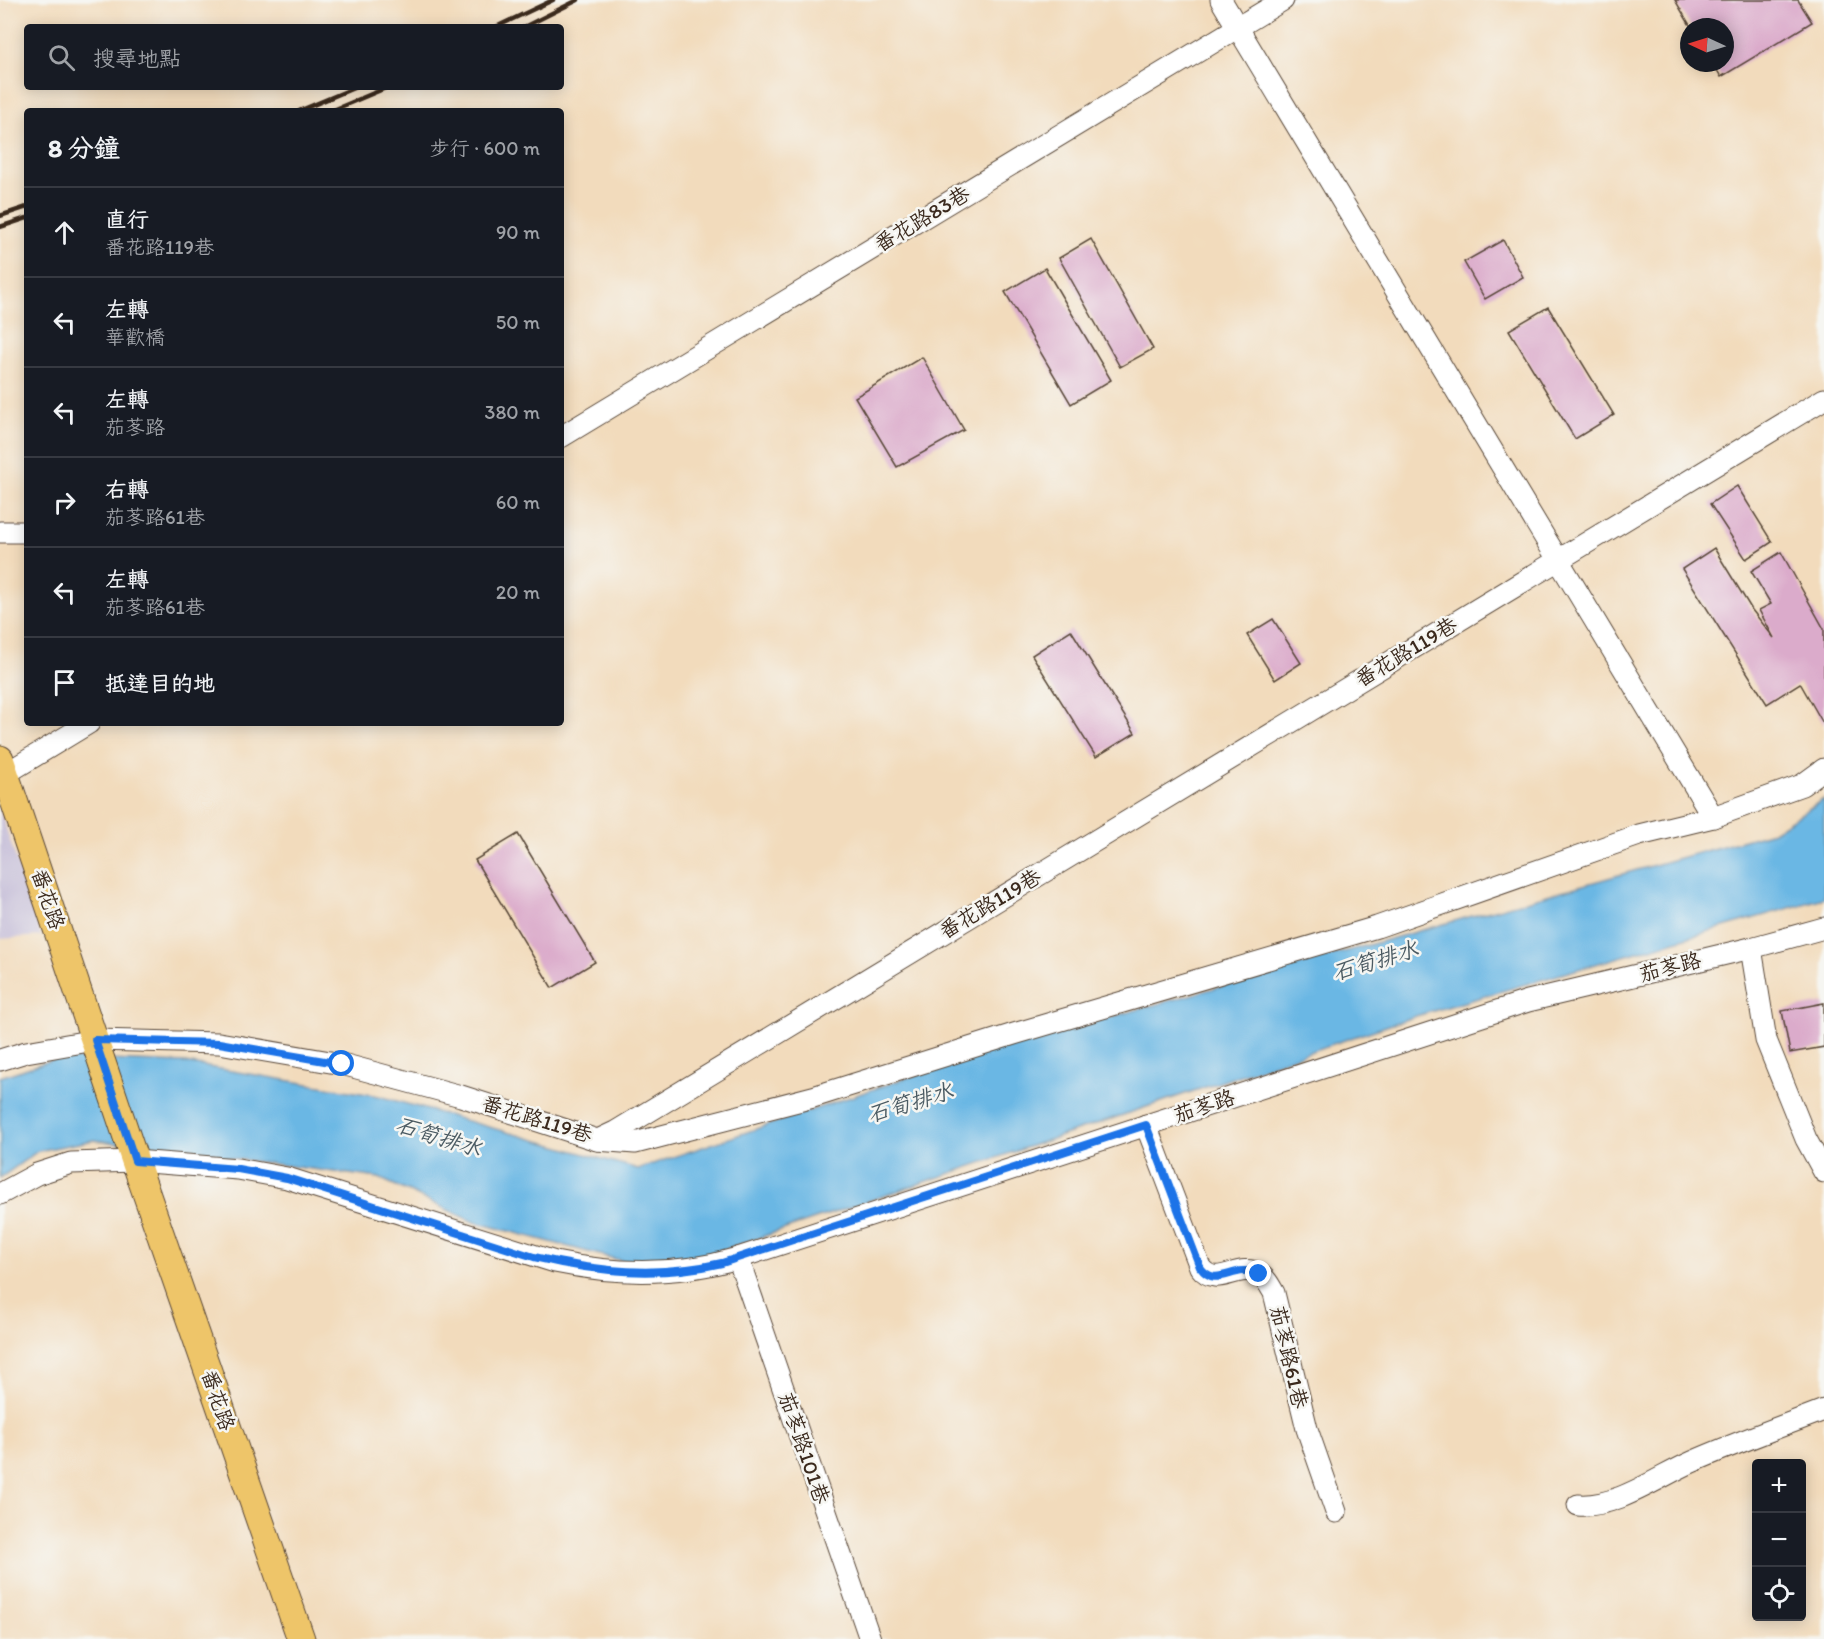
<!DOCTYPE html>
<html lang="zh-TW">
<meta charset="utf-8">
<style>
body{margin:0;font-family:Itim,"LXGW WenKai TC",sans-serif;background:#242831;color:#f1f3f6}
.controls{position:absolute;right:18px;bottom:18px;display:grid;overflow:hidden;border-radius:6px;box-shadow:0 3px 15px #0003}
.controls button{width:54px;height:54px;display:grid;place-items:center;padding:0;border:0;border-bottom:2px solid #363941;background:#171b24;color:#f1f3f6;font:30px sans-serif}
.compass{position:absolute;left:1680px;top:18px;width:54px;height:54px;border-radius:50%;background:#171b24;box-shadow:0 3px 15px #0003;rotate:274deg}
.stop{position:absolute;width:18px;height:18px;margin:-14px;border:4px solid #1a73e8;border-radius:50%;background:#fff}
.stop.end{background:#1a73e8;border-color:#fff;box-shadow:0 2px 6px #0008}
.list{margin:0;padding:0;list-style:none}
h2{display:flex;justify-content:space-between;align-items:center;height:78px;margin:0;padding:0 24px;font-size:26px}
h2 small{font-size:20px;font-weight:400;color:#9ea1a6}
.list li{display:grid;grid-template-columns:39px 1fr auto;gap:18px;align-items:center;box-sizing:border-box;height:90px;padding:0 24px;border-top:2px solid #363941}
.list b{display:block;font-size:22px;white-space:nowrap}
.list p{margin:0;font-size:20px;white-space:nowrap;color:#9ea1a6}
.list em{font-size:20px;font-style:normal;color:#9ea1a6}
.icon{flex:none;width:33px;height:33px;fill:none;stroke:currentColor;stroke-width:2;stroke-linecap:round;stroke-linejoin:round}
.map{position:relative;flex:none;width:1824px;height:1639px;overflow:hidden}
.search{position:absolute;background:#171b24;box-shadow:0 3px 15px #0003;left:24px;top:24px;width:540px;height:66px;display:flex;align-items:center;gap:15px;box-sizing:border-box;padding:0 21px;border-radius:6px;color:#9ea1a6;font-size:22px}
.panel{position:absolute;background:#171b24;box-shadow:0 3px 15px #0003;left:24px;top:108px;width:540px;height:618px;border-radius:6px}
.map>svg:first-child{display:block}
.industrial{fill:#c7c0d9}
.water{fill:#6ab7e4;stroke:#527081;stroke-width:1.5}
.building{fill:#dbabcb}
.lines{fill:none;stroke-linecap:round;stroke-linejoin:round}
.minor-casing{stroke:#564536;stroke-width:23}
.major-casing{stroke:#564536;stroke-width:29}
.minor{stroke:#fff;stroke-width:21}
.major{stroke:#eec569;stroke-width:27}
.rail{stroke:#3b2a1e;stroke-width:4.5}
.route{stroke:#1a73e8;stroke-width:8}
.labels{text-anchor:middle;stroke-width:5;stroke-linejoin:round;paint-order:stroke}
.street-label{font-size:21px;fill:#3b2a1e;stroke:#f6f6f2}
.water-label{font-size:22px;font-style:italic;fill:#4b5b63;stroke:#f6f6f2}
</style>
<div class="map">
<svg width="1824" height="1639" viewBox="0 0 1824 1639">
<rect width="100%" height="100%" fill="#f6f6f2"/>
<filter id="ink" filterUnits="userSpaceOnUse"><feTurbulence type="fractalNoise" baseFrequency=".0167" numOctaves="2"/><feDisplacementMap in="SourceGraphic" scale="12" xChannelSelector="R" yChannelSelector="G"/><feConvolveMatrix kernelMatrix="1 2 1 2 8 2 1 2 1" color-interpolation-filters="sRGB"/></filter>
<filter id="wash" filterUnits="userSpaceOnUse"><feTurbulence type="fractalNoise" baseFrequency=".008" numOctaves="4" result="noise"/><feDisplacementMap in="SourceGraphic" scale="24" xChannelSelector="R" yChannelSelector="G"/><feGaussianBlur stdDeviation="1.35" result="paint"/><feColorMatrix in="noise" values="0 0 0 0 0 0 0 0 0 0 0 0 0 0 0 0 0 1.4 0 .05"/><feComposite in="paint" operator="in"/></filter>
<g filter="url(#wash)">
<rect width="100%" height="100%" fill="#f2dbbc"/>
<polygon class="industrial" points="0,810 41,936 0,939"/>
<polygon class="water" points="1824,799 1824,898 1416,1016 661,1271 474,1222 379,1178 94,1140 38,1151 0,1178 0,1077 58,1058 185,1063 379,1096 638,1169 971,1056 1773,832"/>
<g id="blocks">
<g class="building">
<polygon points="1675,0 1798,0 1812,22 1721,77 1713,63 1725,63 1725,27 1691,27"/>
<polygon points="1091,239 1153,349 1120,367 1059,258"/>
<polygon points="1503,240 1523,277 1485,299 1464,262"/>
<polygon points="1045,268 1111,380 1071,404 1005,292"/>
<polygon points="1548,307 1614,415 1575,439 1509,330"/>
<polygon points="922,357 964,430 897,467 855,397"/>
<polygon points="1737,486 1772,542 1746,559 1710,504"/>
<polygon points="1714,548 1752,610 1774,638 1759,610 1771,604 1751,571 1781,552 1824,629 1824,725 1800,683 1767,704 1682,569"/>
<polygon points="1273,619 1301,663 1275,680 1247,635"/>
<polygon points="1071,630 1135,733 1096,757 1032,655"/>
<polygon points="518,834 595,962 552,988 475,860"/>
<polygon points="1824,1003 1824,1047 1790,1053 1782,1011"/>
</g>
</g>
</g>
<g filter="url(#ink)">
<use href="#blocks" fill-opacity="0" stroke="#564536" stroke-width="1.5"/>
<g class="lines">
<g class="minor-casing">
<g id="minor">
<polyline points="1221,0 1713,817"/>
<polyline points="561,437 1283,0"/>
<polyline points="0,532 27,532"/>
<polyline points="5,774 89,723"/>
<polyline points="1751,948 1766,1040 1806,1139 1824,1172"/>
<polyline points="0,1060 26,1052 95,1040 219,1043 342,1064 461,1096 597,1140 635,1143 813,1097 1014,1034 1377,927 1639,835 1713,817 1802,785 1824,769"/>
<path d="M 1146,1125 L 1200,1267 C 1217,1290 1238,1261 1259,1274 C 1266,1278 1270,1286 1274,1293 L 1307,1429 L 1336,1512"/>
<polyline points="598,1140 615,1132 1824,399"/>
<path d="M 0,1194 L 37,1174 L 71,1163 L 135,1161 L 238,1169 L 287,1178 L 555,1262 C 617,1275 677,1276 738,1258 L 1528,1001 L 1751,948 L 1824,928"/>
<polyline points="738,1258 870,1639"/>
<path d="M 1578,1505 C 1616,1508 1658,1477 1692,1462 C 1735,1443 1780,1427 1824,1410"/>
</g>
</g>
<g class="major-casing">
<polyline id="major" points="0,759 135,1161 301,1639"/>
</g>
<use href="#minor" class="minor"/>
<use href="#major" class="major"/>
<g class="rail">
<polyline points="496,27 553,0"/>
<polyline points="524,27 578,0"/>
<polyline points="299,111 356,87"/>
<polyline points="331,111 388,87"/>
<polyline points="0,216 27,207"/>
<polyline points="0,227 27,218"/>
</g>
</g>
</g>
<g class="lines" filter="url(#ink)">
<path class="route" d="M 342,1064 L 219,1043 L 95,1040 L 135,1161 L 238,1169 L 287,1178 L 534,1257 C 597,1272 658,1278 722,1263 L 1146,1125 L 1200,1267 C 1217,1291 1234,1262 1259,1274"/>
</g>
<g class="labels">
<g class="street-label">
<text transform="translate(922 219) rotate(-31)" y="7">番花路83巷</text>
<text transform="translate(1406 652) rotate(-31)" y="7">番花路119巷</text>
<text transform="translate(48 899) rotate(71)" y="7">番花路</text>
<text transform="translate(990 904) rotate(-31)" y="7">番花路119巷</text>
<text transform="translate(1670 967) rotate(-14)" y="7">茄苳路</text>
<text transform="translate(1204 1106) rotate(-18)" y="7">茄苳路</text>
<text transform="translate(537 1119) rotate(17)" y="7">番花路119巷</text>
<text transform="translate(1289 1357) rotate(77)" y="7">茄苳路61巷</text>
<text transform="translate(218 1400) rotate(71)" y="7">番花路</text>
<text transform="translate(804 1448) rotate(71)" y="7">茄苳路101巷</text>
</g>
<g class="water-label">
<text transform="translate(1375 960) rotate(-17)" y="8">石筍排水</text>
<text transform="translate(910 1102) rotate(-17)" y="8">石筍排水</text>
<text transform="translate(439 1136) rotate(17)" y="8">石筍排水</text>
</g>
</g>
</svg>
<div class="controls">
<button>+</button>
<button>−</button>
<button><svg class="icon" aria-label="locate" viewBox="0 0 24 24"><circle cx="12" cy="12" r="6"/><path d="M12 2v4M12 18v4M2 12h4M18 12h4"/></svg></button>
</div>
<svg class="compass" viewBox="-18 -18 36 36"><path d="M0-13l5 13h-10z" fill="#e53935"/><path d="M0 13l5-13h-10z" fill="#9ea1a6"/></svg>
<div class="stop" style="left:342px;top:1064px"></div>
<div class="stop end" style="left:1259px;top:1274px"></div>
<div class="search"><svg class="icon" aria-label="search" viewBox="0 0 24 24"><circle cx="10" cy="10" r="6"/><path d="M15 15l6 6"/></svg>搜尋地點</div>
<section class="panel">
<h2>8 分鐘<small>步行 · 600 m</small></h2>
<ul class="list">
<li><svg class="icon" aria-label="ahead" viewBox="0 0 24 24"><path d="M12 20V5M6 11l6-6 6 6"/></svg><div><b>直行</b><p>番花路119巷</p></div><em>90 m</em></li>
<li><svg class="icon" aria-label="left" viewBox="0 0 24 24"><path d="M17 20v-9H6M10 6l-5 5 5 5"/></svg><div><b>左轉</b><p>華歡橋</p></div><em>50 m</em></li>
<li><svg class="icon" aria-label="left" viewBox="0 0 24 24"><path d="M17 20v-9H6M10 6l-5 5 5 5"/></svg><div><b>左轉</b><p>茄苳路</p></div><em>380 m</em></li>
<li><svg class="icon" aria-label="right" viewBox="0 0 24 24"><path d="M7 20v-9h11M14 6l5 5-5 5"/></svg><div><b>右轉</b><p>茄苳路61巷</p></div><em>60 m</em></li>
<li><svg class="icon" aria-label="left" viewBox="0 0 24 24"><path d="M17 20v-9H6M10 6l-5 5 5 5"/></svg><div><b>左轉</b><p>茄苳路61巷</p></div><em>20 m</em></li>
<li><svg class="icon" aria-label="arrive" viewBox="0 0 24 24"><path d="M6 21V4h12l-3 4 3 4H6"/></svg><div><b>抵達目的地</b></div></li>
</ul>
</section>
</div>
